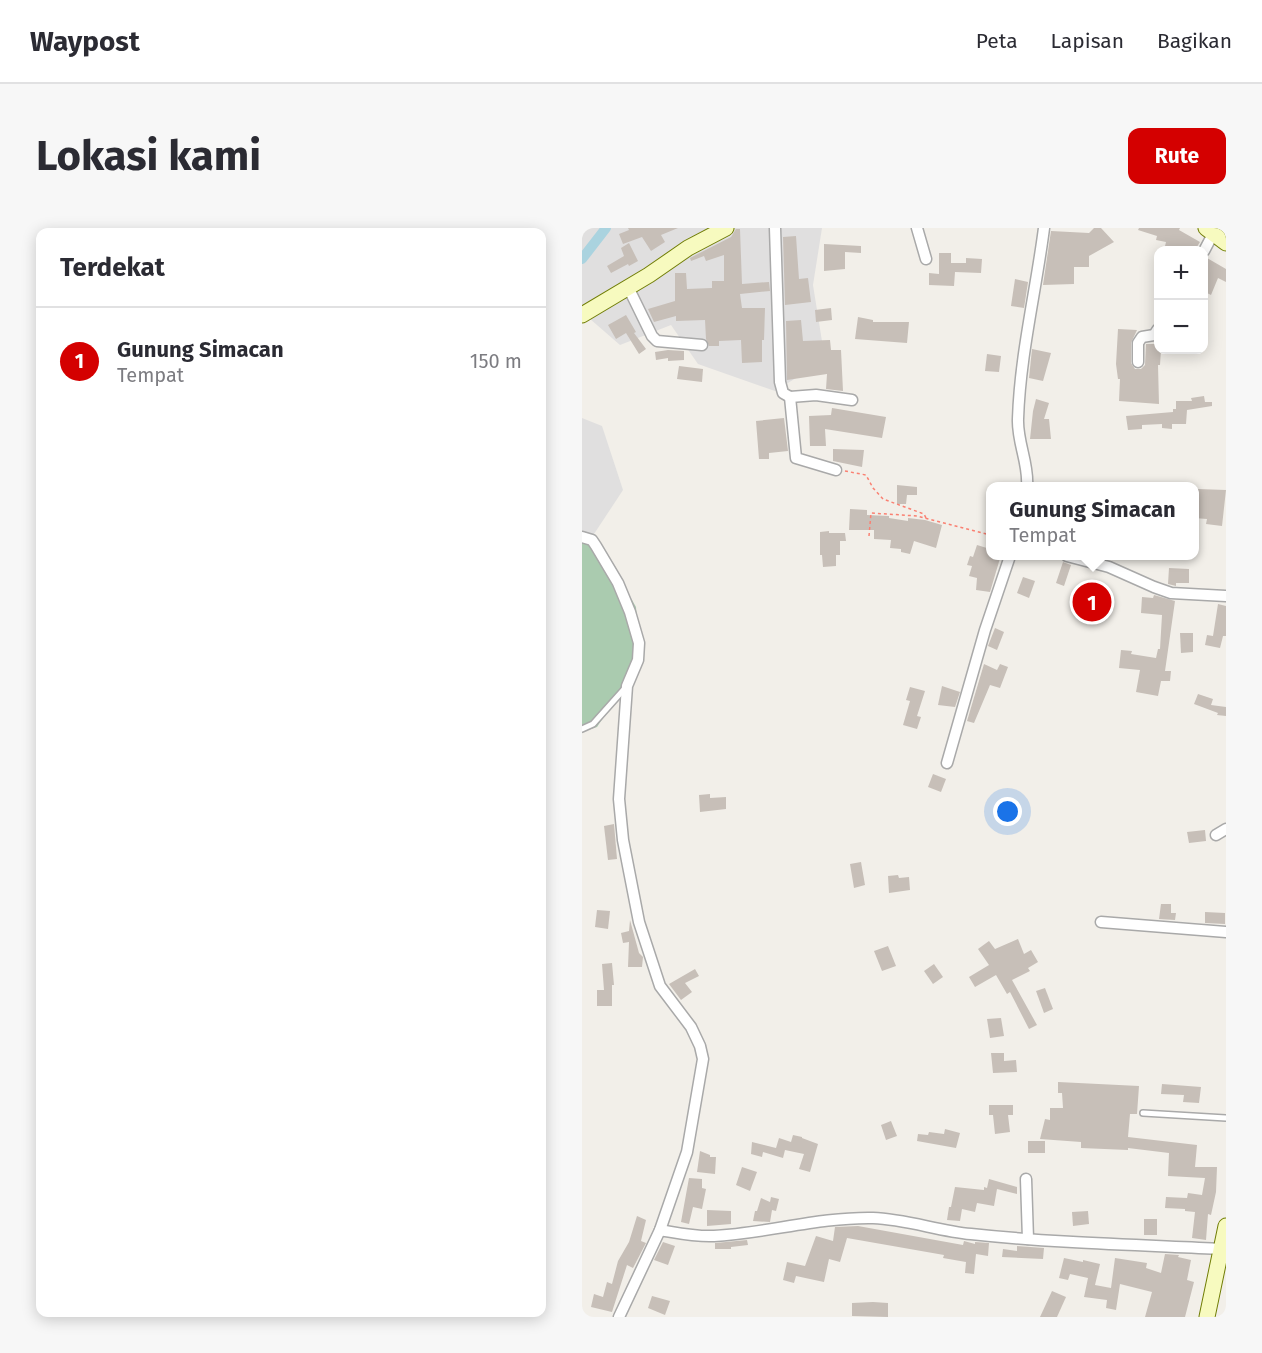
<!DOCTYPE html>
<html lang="id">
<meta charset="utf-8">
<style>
body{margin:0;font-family:"Fira Sans",sans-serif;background:#f7f7f7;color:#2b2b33}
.controls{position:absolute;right:18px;top:18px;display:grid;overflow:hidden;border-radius:12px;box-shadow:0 3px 15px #0003}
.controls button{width:54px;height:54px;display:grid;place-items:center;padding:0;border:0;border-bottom:2px solid #e1e1e2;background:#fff;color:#2b2b33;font:30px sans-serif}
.you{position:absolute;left:426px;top:584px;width:21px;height:21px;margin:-15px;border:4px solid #fff;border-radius:50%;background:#1a73e8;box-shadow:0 0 0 9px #1a73e833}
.badge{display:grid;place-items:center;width:39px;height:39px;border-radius:50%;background:#d40000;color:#fff;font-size:20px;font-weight:700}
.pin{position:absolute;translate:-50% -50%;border:3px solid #fff;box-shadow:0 2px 6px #0006}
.popup{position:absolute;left:404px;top:254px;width:213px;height:78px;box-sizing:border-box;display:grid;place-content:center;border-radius:12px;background:#fff;filter:drop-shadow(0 2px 4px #0005);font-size:20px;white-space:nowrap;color:#7c7c81}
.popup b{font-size:22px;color:#2b2b33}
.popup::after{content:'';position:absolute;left:50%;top:100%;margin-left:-12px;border:12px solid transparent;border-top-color:#fff}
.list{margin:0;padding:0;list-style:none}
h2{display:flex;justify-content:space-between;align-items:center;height:78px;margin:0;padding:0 24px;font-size:26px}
h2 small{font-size:20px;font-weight:400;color:#7c7c81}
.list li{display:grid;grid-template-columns:39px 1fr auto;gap:18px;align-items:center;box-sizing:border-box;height:108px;padding:0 24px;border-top:2px solid #e1e1e2}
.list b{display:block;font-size:22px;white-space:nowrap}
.list p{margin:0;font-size:20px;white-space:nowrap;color:#7c7c81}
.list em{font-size:20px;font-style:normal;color:#7c7c81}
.map{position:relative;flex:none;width:644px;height:1089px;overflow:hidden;border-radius:12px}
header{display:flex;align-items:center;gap:36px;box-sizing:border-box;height:84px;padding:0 30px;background:#fff;border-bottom:2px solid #e1e1e2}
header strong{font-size:28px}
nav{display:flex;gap:33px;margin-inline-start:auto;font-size:21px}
.intro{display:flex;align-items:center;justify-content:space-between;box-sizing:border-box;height:144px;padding:0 36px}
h1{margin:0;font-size:42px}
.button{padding:15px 27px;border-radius:12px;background:#d40000;color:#fff;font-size:21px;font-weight:700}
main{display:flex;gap:36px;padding:0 36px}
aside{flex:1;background:#fff;border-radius:12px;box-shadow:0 3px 15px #0003}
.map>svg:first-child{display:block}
.residential{fill:#e0dfdf}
.cemetery{fill:#aacbaf}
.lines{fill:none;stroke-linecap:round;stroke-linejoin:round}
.canal{stroke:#aad3df;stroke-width:10}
.building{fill:#c7bfb8}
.service-casing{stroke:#a9a9a9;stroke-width:8}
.minor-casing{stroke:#a9a9a9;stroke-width:13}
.secondary-casing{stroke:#707d05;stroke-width:17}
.path{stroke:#fa8072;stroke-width:1.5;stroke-dasharray:3 3;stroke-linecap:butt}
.service{stroke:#fff;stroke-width:5}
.minor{stroke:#fff;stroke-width:10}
.secondary{stroke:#f7fabf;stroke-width:15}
</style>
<header>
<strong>Waypost</strong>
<nav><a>Peta</a><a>Lapisan</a><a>Bagikan</a></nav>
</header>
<div class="intro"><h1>Lokasi kami</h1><a class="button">Rute</a></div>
<main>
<aside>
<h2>Terdekat<small></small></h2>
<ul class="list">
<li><span class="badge">1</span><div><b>Gunung Simacan</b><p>Tempat</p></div><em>150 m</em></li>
</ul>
</aside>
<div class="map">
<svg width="644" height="1089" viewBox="0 0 644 1089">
<rect width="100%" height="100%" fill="#f2efe9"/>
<g class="residential">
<polygon points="0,0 240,0 231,57 243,132 193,163 116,136 89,97 38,117 0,84"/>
<polygon points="0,190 20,198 41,262 12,306 0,307"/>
</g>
<polygon class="cemetery" points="12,306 54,379 58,434 15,499 0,504 0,307"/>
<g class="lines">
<polyline class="canal" points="0,31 24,0"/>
</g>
<g class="building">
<polygon points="46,0 96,0 79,7 83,14 69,23 60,9 41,16 37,6 47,2"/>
<polygon points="512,0 519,0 532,14 507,28 507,39 492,39 492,56 461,57 469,3 507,5"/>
<polygon points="557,0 598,0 597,2 618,14 613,22 582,22 584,14 574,12 575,8 556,2"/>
<polygon points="154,1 158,1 160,56 187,54 188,63 158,66 160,80 183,80 182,112 180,112 180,134 160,135 159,112 137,113 137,118 127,118 124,111 123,92 94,93 94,88 72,94 66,81 93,73 93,45 104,45 105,61 130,60 130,53 142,53 142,27 124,33 122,28 109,33 108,30 149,9"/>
<polygon points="214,8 217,51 226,50 229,74 203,77 201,9"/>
<polygon points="47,15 56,33 47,38 46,36 29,45 25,38 42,28 39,20"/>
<polygon points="242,16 279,18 279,25 263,24 263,41 242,43"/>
<polygon points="357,25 369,25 369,35 384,35 384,30 400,31 399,45 373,44 372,58 347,57 347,45 357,46"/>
<polygon points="625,30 644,41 644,54 636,50 629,67 621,63 621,34"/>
<polygon points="433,51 446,54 442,80 429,78"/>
<polygon points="249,80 250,92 234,94 233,82"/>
<polygon points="44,87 54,104 52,105 64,121 57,126 44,105 34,111 26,97"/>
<polygon points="276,89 291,92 291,94 327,94 325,115 273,111"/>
<polygon points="219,92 221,113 248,112 249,122 259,122 261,163 244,161 245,146 205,152 204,93"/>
<polygon points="536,101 555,102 549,115 549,135 553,141 559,141 563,137 564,116 576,116 576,122 579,122 578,137 576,137 577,176 537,173 538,151 536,151 534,136"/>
<polygon points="450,121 469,125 461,153 447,150"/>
<polygon points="86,122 102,123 102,132 86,133 86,130 74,132 73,124"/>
<polygon points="405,126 419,128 417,144 403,143"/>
<polygon points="97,138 121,141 120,154 95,151"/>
<polygon points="622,168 623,174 630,174 630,178 605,182 604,196 590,196 590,201 580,200 580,196 560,197 560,201 546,202 544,188 591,184 591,181 594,181 594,173 610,173 609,170"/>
<polygon points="454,171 467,175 462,191 467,191 469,211 448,211 451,183"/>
<polygon points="250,180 304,189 300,210 243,201 244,218 228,218 227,188 249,187"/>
<polygon points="202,190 206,223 187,225 187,231 177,231 174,193"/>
<polygon points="251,221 282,222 280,239 251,233"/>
<polygon points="315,257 335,259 335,267 325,267 324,276 315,276"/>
<polygon points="616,261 644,262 640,298 624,296 625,291 612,290 612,280 616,280"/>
<polygon points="268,281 285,282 285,287 307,288 307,290 326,293 326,290 343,292 360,297 354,320 332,313 328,326 319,324 319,321 308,320 309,312 292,311 292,302 267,302"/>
<polygon points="247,303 247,305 263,305 264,313 258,313 258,327 254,327 254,338 241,339 240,327 238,327 238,304"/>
<polygon points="395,317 408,321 408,327 419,327 408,364 394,362 395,350 387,348 390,338 385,337 388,328 391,329"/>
<polygon points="481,334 489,337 482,358 474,355"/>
<polygon points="587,340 607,341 607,355 594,355 594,358 586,356"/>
<polygon points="441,349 453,353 447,370 435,365"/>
<polygon points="572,367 593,373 583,443 589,443 588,453 579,453 576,468 554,464 558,442 537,440 539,422 550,423 549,426 574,430 576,421 578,421 580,387 559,385 560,369 571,370"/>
<polygon points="636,376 644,378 644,408 641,408 638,420 623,417 625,407 631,408"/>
<polygon points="413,400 422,404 415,422 406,418"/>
<polygon points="598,405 611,405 611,424 599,425"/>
<polygon points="402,436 415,442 418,436 426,439 418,460 408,457 392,495 385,493"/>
<polygon points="360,458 378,464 373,479 356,477"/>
<polygon points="328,459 343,463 335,488 339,489 335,501 321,497 328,473 324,472"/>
<polygon points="616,466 631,471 629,477 644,479 644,488 635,487 636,485 612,476"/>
<polygon points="351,546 364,551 359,564 346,559"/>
<polygon points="128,566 128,570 144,569 144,581 118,584 117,567"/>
<polygon points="32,596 35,631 26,632 22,598"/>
<polygon points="623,602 624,613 607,615 605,604"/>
<polygon points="279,634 283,657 272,660 268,636"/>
<polygon points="316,647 317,650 327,649 328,662 307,665 306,648"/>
<polygon points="579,676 589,676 589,685 594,685 593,692 577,691"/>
<polygon points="15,682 28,683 26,701 13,699"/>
<polygon points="623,684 643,685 643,696 623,695"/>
<polygon points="48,692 57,725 61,729 60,739 46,739 47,714 41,715 39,705 47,703"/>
<polygon points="436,711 442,726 449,722 456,734 446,740 448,743 430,752 455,797 447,801 428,764 425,766 414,747 393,759 387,749 407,737 396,721 407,713 413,721"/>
<polygon points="306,718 314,738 300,743 292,723"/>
<polygon points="30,735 32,757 30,757 30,778 15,778 15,762 22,762 20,736"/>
<polygon points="352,736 361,749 351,756 342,743"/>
<polygon points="113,741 117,748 103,755 110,764 99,772 87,756"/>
<polygon points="463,760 471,781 462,785 454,763"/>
<polygon points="419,790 422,808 408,810 405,791"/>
<polygon points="409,825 422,825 422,833 434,832 435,844 411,845"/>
<polygon points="476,854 557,858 555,886 548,886 546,909 615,917 613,939 635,939 634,964 629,987 626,986 624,1012 610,1010 613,984 603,983 603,981 583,980 584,969 605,970 606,965 620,967 623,950 586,948 587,925 546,920 546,922 499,920 499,914 458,911 463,891 468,892 468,880 481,880 480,865 476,865"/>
<polygon points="580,856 619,859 617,875 601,874 602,867 579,866"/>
<polygon points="407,877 431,877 431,887 426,887 428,904 413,906 411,887 407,887"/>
<polygon points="309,893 315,908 304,912 299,897"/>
<polygon points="363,901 378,905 374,920 335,913 336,906 346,907 347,904 362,906"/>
<polygon points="211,907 220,909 220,910 236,916 228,944 217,941 222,926 203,922 201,930 181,924 180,929 169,926 170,914 194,920 197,910 209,914"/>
<rect x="446" y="913" width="17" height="12"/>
<polygon points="118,923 128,927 128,929 134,929 133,946 115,944"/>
<polygon points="160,939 175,944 168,963 154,957"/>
<polygon points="107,950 120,951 120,960 124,961 120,981 111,979 107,996 99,994"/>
<polygon points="407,951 435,959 435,966 415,961 412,978 395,975 393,984 380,981 378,993 365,992 367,979 369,979 373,959 402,962 402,959 405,960"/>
<polygon points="189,969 197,971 194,983 190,982 188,994 171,993 173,983 175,983 179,970 188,974"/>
<polygon points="125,982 149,983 149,996 125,998"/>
<polygon points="506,983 507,996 491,998 490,984"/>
<polygon points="55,988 64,992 59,1013 64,1015 51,1040 45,1037 30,1084 9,1079 12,1066 21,1069 25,1054 30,1056 36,1033 47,1014"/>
<rect x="562" y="991" width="13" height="16"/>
<polygon points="276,998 381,1017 382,1013 393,1016 393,1014 407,1015 406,1028 394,1026 392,1046 383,1045 384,1034 361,1030 362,1027 265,1010 258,1034 247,1031 242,1054 214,1048 212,1055 201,1052 205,1034 223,1038 234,1008 251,1013 253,999"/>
<polygon points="165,1012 166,1017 149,1019 149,1021 133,1021 133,1015"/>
<polygon points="81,1014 93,1018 86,1037 72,1032"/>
<polygon points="435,1018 462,1020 461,1031 420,1029 421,1021 435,1023"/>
<polygon points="583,1026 597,1027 596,1029 609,1032 605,1052 612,1054 603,1089 563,1089 570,1064 538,1056 534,1082 524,1080 525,1072 502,1069 506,1050 488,1046 486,1052 477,1050 482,1030 501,1034 501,1032 518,1036 513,1057 529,1060 533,1030 565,1035 564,1040 579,1045"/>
<polygon points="470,1063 484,1069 475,1089 458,1089"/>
<polygon points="70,1068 88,1073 83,1087 66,1080"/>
<polygon points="291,1074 306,1075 306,1089 270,1088 270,1075"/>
</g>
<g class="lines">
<g class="service-casing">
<g id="service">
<polyline points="0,501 11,496 44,459"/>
<polyline points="561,885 644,890"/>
</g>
</g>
<g class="minor-casing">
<g id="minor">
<polyline points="193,0 198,154 201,165 208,169 234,167 270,172"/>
<polyline points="335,0 344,31"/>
<polyline points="622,23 631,6"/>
<polyline points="46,59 70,108 75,113 120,117"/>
<polyline points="556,134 556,115 560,109 572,107 576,101"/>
<polyline points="208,169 214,230 254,242"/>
<path d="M 445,258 C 447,236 435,214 436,191 C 438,127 454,63 462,0"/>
<polyline points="0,309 10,312 14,318 36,355 48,384 57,415 56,432 45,458 37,571 41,612 57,694 78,758 109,799 118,818 121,831 105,924 78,1002 37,1089"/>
<polyline points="485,328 527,339 572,359 589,365 644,368"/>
<polyline points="365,535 403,402 428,328"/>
<polyline points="634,607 644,601"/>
<polyline points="519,694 644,704"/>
<polyline points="444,951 446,1011"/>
<path d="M 78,1002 C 96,1005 114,1009 132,1008 C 186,1005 237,989 291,990 C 324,991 356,1003 389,1006 C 472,1015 556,1017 640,1021"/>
</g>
</g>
<g class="secondary-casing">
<g id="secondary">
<polyline points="624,0 644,15"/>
<polyline points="0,87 67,47 106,20 144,0"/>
<polyline points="625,1089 644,998"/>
</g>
</g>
<g class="path">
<polyline points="263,243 284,247 291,260 301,271 342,286 344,290"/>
<polyline points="287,308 289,285 335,288 408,307"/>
</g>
<use href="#service" class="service"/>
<use href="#minor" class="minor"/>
<use href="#secondary" class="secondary"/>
</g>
</svg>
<div class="controls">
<button>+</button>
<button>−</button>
</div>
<div class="you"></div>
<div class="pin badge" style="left:510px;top:374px">1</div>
<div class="popup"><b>Gunung Simacan</b>Tempat</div>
</div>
</main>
